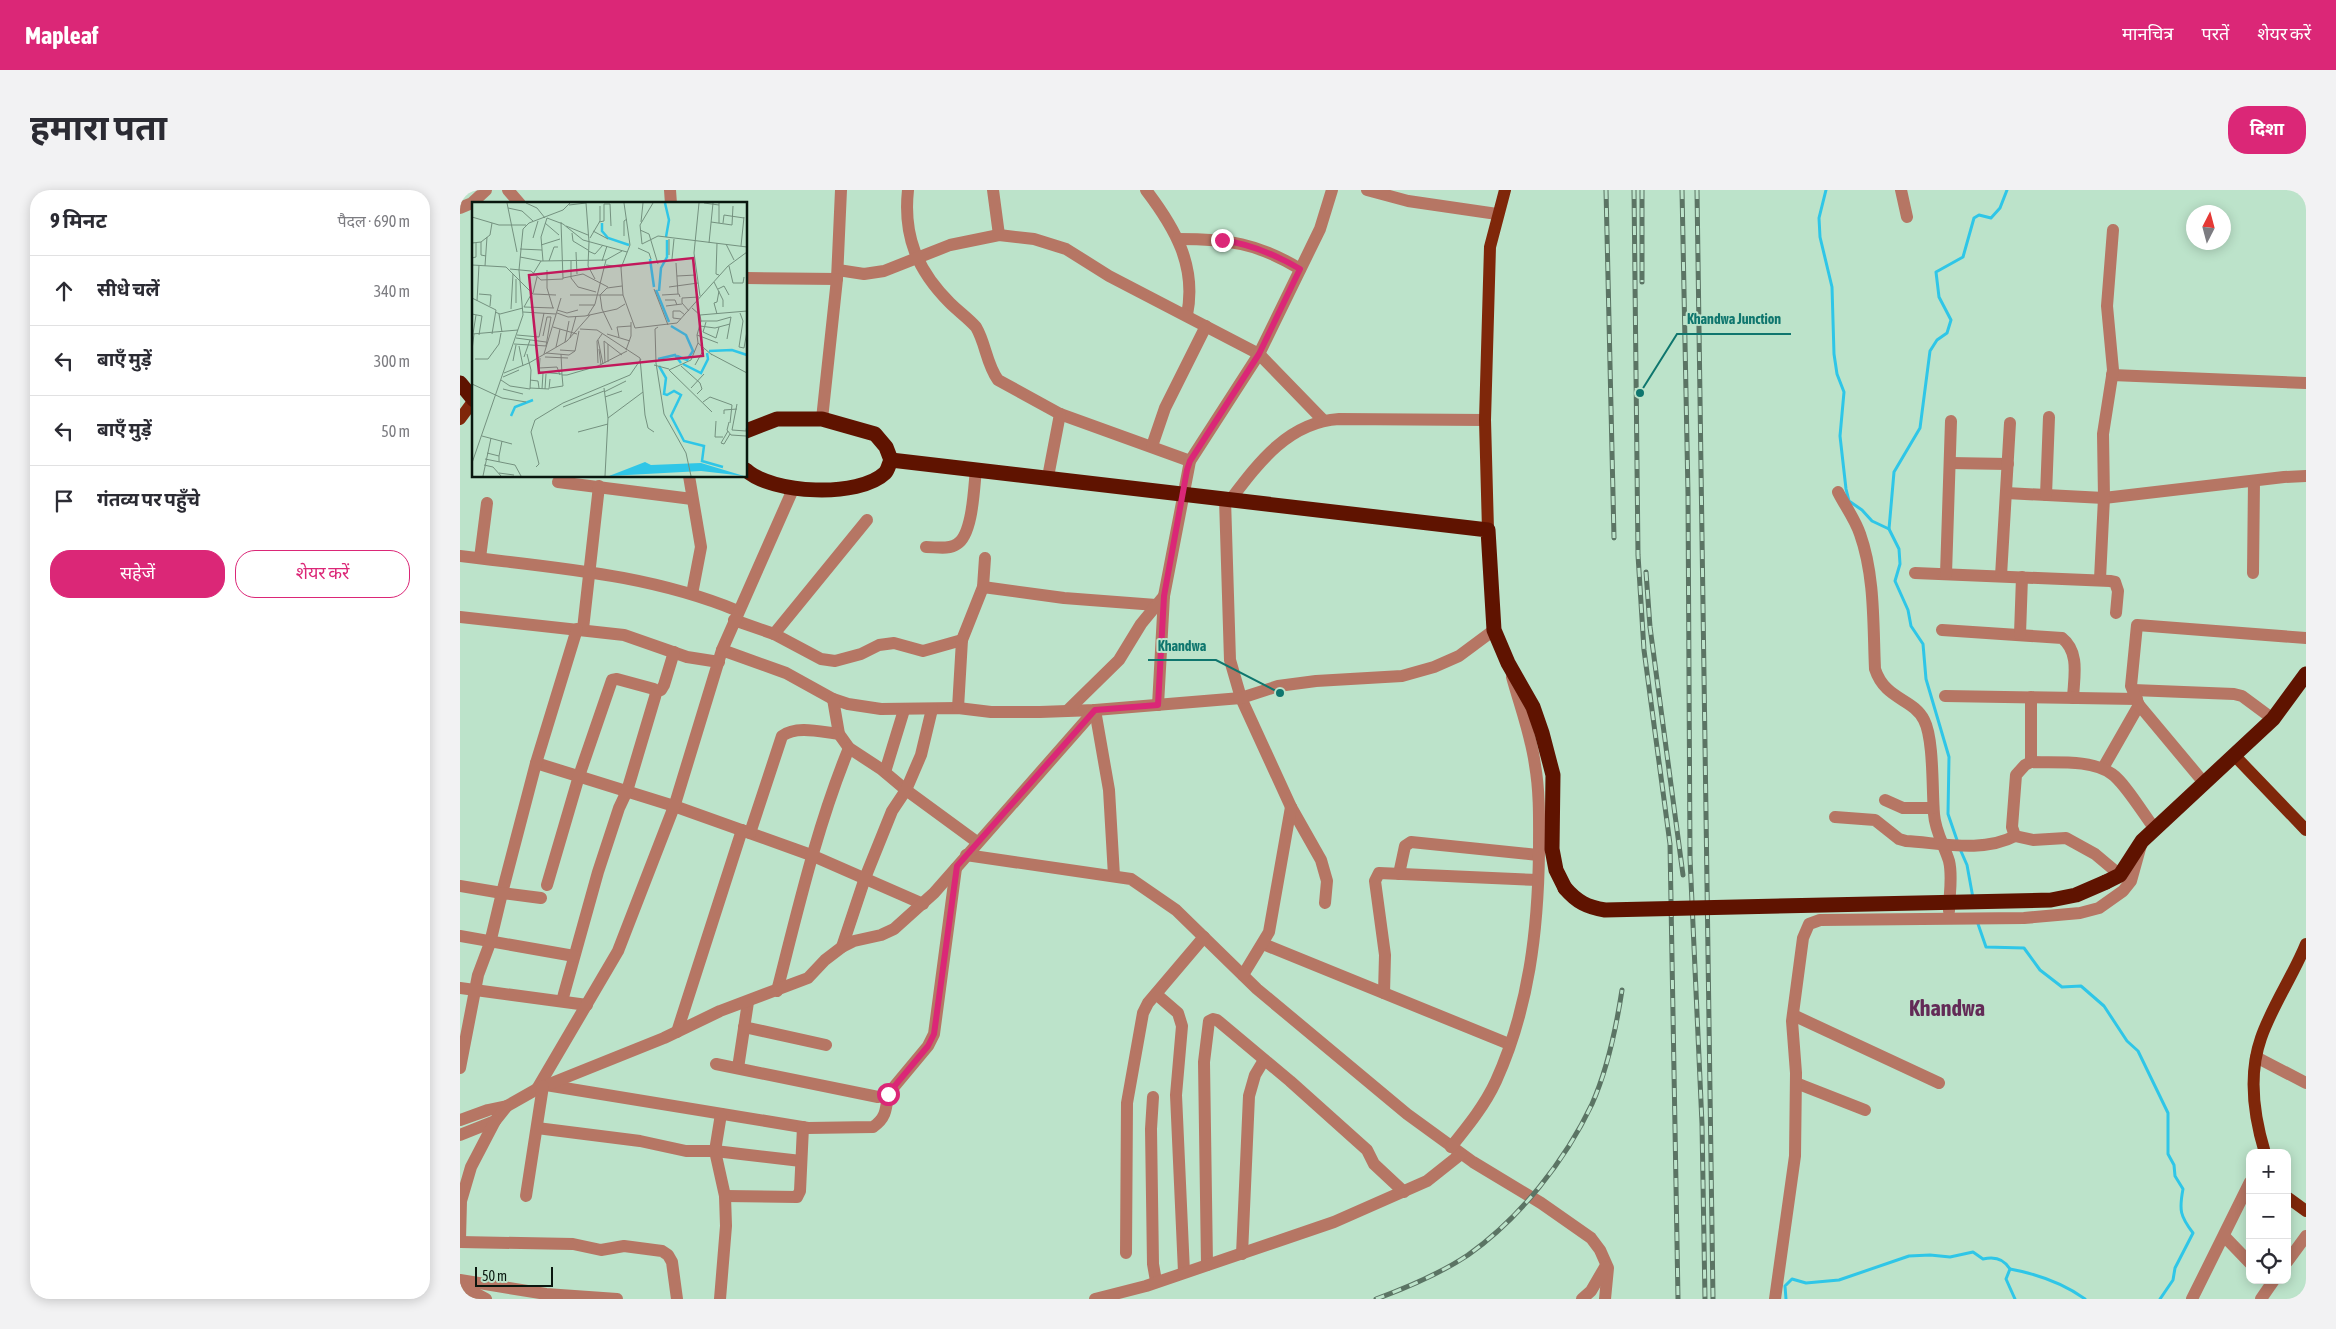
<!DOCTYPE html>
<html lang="hi">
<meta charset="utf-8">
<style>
body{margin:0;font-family:"Asap Condensed","Noto Sans Devanagari",sans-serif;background:#f2f2f3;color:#2b2b33}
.controls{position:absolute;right:15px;bottom:15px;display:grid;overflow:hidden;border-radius:10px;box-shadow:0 2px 12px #0003}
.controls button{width:45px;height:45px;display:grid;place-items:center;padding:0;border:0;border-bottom:1px solid #e1e1e2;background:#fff;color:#2b2b33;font:25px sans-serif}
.compass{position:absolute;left:1726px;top:15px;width:45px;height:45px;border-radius:50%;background:#fff;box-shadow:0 2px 12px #0003;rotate:6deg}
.scale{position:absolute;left:15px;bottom:12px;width:78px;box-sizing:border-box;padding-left:5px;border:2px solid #09170f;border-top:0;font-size:14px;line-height:18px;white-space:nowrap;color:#09170f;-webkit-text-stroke:4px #bce3ca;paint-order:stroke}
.stop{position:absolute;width:15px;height:15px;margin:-11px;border:4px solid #db2777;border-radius:50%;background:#fff}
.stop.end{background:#db2777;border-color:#fff;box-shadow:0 1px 5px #0008}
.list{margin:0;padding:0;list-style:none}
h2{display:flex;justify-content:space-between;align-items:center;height:65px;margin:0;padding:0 20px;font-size:21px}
h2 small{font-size:16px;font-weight:400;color:#7c7c81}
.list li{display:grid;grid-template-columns:32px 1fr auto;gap:15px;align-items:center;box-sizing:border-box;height:70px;padding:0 20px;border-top:1px solid #e1e1e2}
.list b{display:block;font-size:19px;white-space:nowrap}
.list em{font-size:16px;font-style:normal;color:#7c7c81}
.actions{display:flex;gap:10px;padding:15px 20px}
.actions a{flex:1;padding:11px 0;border:1px solid #db2777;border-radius:20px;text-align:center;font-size:18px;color:#db2777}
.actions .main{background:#db2777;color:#fff}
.icon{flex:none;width:28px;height:28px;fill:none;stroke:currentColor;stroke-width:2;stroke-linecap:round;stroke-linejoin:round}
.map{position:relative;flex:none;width:1846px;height:1109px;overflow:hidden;border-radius:20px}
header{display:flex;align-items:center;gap:30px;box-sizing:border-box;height:70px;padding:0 25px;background:#db2777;color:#fff}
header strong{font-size:24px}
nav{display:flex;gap:28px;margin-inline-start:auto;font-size:18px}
.intro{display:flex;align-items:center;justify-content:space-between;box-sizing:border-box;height:120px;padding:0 30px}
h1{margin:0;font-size:35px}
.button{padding:12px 22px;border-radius:20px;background:#db2777;color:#fff;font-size:18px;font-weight:700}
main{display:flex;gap:30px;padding:0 30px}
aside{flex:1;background:#fff;border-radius:20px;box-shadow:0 2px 12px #0003}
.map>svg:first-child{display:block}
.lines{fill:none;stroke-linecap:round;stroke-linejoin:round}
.stream{stroke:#2fc6e7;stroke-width:3}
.minor{stroke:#b67664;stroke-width:12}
.major{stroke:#7f270a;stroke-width:12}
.highway{stroke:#5f1300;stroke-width:15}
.rail-casing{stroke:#5b7464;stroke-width:5}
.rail{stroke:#bce3ca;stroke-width:3;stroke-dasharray:9;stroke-linecap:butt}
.highway-bridge{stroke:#5f1300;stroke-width:15}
.route{stroke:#db2777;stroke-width:6}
.labels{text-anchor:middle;stroke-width:4;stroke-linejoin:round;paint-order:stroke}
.town-label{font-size:22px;font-weight:bold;fill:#632b57;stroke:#bce3ca}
.inset-river{fill:none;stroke:#2fc6e7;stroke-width:2.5}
.inset-road{fill:none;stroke:#74917f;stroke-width:1}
.view{fill:#c2185b;fill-opacity:0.15;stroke:#c2185b;stroke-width:2.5}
.inset-edge{fill:none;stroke:#09170f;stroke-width:2.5}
.leader{fill:none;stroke:#0f766e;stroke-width:2}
.callout-dot{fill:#0f766e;stroke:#bce3ca;stroke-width:2}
.callout-label{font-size:14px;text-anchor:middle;font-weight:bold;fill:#0f766e;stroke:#bce3ca;stroke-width:4;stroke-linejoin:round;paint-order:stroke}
</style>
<header>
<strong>Mapleaf</strong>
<nav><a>मानचित्र</a><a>परतें</a><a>शेयर करें</a></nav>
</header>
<div class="intro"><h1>हमारा पता</h1><a class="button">दिशा</a></div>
<main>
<aside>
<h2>9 मिनट<small>पैदल · 690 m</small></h2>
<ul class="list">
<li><svg class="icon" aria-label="ahead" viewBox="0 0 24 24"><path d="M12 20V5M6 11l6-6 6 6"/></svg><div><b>सीधे चलें</b></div><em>340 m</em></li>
<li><svg class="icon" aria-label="left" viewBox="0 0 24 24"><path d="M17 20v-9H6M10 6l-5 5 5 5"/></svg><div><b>बाएँ मुड़ें</b></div><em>300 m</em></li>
<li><svg class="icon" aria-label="left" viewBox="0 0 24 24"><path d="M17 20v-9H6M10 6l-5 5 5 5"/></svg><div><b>बाएँ मुड़ें</b></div><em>50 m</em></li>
<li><svg class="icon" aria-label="arrive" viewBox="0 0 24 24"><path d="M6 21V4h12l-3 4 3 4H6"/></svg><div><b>गंतव्य पर पहुँचे</b></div></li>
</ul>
<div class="actions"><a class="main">सहेजें</a><a>शेयर करें</a></div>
</aside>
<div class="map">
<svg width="1846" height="1109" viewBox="0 0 1846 1109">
<rect width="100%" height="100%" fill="#bce3ca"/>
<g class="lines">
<g class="stream">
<polyline points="1366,0 1359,28 1360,47 1372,97 1374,164 1377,184 1384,202 1380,246 1386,299 1389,311 1402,320 1412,331 1429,339"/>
<polyline points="1498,653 1488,624 1489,567 1466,489 1463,454 1451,436 1448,420 1435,391 1440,374 1439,359 1429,339 1434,282 1460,238 1470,161 1477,150 1487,143 1491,130 1479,107 1476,82 1503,67 1514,28 1519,25 1531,28 1540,18 1547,0"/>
<polyline points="1500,659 1507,675 1513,708"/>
<path d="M 1517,731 L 1526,757 L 1564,758 L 1580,780 L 1602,797 L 1621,796 L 1644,816 L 1667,851 L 1678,861 L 1708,923 L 1708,964 L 1714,975 L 1715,986 L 1723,999 C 1719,1020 1720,1026 1733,1043 L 1715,1078 L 1713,1090 L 1700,1109"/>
<path d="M 1550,1079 C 1577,1084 1603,1093 1625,1109"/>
<path d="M 1326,1109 L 1325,1096 L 1332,1089 L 1346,1093 L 1379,1090 L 1449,1066 L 1470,1065 L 1490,1067 L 1513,1062 L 1523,1069 C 1535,1066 1544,1069 1550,1079 L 1546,1089 L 1555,1109"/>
</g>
<g class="minor">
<polyline points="48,0 60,14"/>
<polyline points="210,0 211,14"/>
<path d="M 448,0 C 443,46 457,80 490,113 C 498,121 508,128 516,137 C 526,154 526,173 538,190 L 600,224 L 730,271"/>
<polyline points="533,0 539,45"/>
<path d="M 686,0 C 715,38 737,76 727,125"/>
<polyline points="907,0 948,11 1037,24"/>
<polyline points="1441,0 1447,27"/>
<polyline points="0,18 12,13 26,0"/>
<path d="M 718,49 C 767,49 798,53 840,79"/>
<polyline points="378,80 404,84 424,81 490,55 539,45 574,49 606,59 649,86 799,164 863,230"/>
<polyline points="286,88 377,89 381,0"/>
<polyline points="1652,185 1846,193"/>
<polyline points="362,229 377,89"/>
<polyline points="692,256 705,218 746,136"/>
<polyline points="1490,273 1548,274"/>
<polyline points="229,286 241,357 232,404"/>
<polyline points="588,287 600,224"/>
<polyline points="98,292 232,309"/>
<path d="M 1378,302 C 1385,316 1395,329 1400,344 C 1415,386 1413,435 1415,479 C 1425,510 1453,508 1464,530 C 1474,549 1472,601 1474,624 C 1475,641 1484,655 1489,671 C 1493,687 1489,705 1489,721"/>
<polyline points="1546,303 1644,308 1824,287 1846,286"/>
<polyline points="1586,305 1589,227"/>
<polyline points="765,309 770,470 781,508 831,617 861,670 867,691 865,713"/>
<path d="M 771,309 C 799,272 829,232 879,229 L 1025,230"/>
<path d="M 466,357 C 476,357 489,360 497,354 C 513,345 514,296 516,279"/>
<path d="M 0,366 C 95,378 189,384 278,421"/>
<polyline points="20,368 27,313"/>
<polyline points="1455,383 1650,391 1655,392 1658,401 1656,423"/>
<polyline points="1793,383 1794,291"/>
<polyline points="1486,384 1491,231"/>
<polyline points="1541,386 1550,233"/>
<polyline points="1640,389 1644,308 1643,244 1653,180 1647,116 1653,40"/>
<polyline points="523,397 604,408 696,415"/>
<polyline points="0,427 164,445 227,467 259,472"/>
<polyline points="274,430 314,444 361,469 375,471 401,464 419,455 434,453 463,461 502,450"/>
<polyline points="123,439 139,296"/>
<path d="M 1482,440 L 1602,448 C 1620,462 1614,487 1613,508"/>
<polyline points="314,444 407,330"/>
<polyline points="1560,444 1562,387"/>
<polyline points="262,460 326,483 373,509 388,514 421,519 498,518 531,522 580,522 635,520 781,508 818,496 856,491 942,486 974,477 999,466 1034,440"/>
<polyline points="1673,500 1774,504 1782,506 1813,529"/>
<polyline points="196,502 201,500 204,495 214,462"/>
<polyline points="1485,506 1677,509"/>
<polyline points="1571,507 1571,572"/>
<polyline points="373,509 379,544 389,558 421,579 446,600 517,652"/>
<polyline points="698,515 704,406"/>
<polyline points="498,518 502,450 523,397 525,368"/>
<polyline points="635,520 649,600 654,686"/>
<polyline points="607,521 659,470 681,434 704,406 730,271 799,164 860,39 872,0"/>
<polyline points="76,573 214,616 351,665 463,714"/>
<polyline points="1643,578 1679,515"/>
<polyline points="425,582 444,520"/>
<polyline points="1745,594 1679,515 1671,496 1677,435 1846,448"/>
<polyline points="1425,610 1443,618 1473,618"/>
<path d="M 1375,627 L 1415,630 L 1439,649 L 1446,651 C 1481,653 1523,663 1555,646"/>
<path d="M 290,643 L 322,546 C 337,535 361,542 379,544"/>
<polyline points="506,665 671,689 716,720 797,799 947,924 1013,972 1081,1013 1131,1048 1140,1060 1148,1078 1145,1109"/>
<polyline points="939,684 945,656 951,652 1078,665"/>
<path d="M 1660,685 L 1635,664 L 1606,648 L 1573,650 L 1555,646 L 1552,637 L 1556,585 L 1565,575 L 1571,572 C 1596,573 1631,569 1652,584 C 1665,593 1684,625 1695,639"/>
<polyline points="87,695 119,586 152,490 157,489 194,499 196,502 195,507 167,601 159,618 138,682 102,811"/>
<polyline points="0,696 42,703 76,573 117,439"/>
<polyline points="0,746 114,766"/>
<polyline points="803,754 1049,854"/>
<polyline points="382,757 405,688 432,621 446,600 461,565 472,519"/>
<polyline points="783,785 809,742 831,617"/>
<polyline points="0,798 127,815"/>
<path d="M 317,801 C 338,719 357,636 389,558"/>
<polyline points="924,803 925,765 915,691 919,683 1078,690"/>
<polyline points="696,804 718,823 722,836 716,905 724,1082"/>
<polyline points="1333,825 1479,893"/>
<polyline points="284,837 366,855"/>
<polyline points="217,842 282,640"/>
<polyline points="1796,867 1846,893"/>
<polyline points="256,874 418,907 428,904 468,856 474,844 496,678"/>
<polyline points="0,878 18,785 30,753 42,703 81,708"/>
<polyline points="278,878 288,812"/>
<polyline points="1336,893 1405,920"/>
<path d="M 86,895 L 348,938 L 413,937 C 426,928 426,920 428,904"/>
<polyline points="77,899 158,761 215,614 262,460 334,297"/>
<polyline points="693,907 691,939 693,1074 696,1091"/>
<polyline points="0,930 28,920 47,916"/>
<polyline points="77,938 180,951 226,961 255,961 341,971"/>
<polyline points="0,945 35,931 47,916 77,899 204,848 260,821 348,788 365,770 382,757 394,751 421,745 434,739 474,703 635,520"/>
<path d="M 991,957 C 1008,936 1025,915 1036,891 C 1069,818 1078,740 1079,662 C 1079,632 1080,604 1075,575 C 1071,545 1060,516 1052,487"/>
<polyline points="66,1006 83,896"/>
<polyline points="265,1006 337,1007 340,1001 343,937"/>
<polyline points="1764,1046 1790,1073"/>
<polyline points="0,1049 1,1011 11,977 35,931"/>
<polyline points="0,1052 113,1054 141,1060 164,1056 202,1061 208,1065 212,1072 217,1109"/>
<polyline points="666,1063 667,913 683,823 688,813 744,747"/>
<polyline points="782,1064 789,906 795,885 804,870"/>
<polyline points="1827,1072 1846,1046"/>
<polyline points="747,1075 744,872 749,831 753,829 757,830 830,891 907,960 914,974 944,1002"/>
<polyline points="0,1090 86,1104 157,1109"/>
<polyline points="0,1095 26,1109"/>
<polyline points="260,1109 266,1036 265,1006 255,961 261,924"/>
<polyline points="635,1109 686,1096 874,1032 967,991 1001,964"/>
<polyline points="1122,1109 1131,1101 1145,1077"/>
<polyline points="1315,1109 1335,966 1336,883 1332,831 1343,748 1349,734 1360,730 1564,728 1620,723 1639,718 1663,701 1671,691 1681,655"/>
<polyline points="1732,1109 1790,992"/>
<polyline points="1801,1109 1814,1090"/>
</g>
<g class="major">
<polyline points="0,229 14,210"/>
<polyline points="1028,340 1025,230 1030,57 1045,0"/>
<polyline points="1775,566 1846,640"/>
<path d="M 1805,963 C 1794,927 1788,885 1801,848 C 1812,816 1833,786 1846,754"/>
<polyline points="1827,1007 1846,1021"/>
</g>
<g class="highway">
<polyline points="0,193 14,210"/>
<path d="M 286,241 L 317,229 L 362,229 L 415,244 L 426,257 L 431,270 C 429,274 428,280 425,283 C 399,308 312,304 286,280"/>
<polyline points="431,270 1028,340 1034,440 1048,473 1073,517 1082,543 1093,585 1092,659 1096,680 1105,698"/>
<polyline points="1646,692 1660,685 1682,651 1813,529 1846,484"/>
</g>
<g class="rail-casing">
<g id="rail">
<polyline points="1146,0 1154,348"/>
<polyline points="1174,0 1178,365 1184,460 1210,654 1218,1109"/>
<polyline points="1182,0 1182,92"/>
<polyline points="1222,0 1228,304 1230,668 1242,934 1245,1109"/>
<polyline points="1237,0 1253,1109"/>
<polyline points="1186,382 1190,437 1223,685"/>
<path d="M 916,1109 C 946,1098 981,1083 1008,1065 C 1060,1028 1105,971 1132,914 C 1148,878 1156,839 1162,800"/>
</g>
</g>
<use href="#rail" class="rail"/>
<path class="highway-bridge" d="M 1105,698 C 1117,712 1127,717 1145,720 L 1591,710 L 1616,705 L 1646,692"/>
</g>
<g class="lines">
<path class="route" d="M 428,904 L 468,856 L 474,844 L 497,676 L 635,520 L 698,515 L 704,406 L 727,280 L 730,271 L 799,164 L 840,79 C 816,65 790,54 762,50"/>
</g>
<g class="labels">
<g class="town-label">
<text x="1487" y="826">Khandwa</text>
</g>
</g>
<g transform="translate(12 12)">
<rect width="275" height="275" fill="#bce3ca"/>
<path d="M 173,260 L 179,263 L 229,261 L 272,274 L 229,269 L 137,274 Z" fill="#2fc6e7"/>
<path class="inset-river" d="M 193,1 L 197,18 L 194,35M 130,21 L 130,29 L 136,36 L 157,43M 178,57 L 182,85M 184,88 L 197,120M 187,89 L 189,66 L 195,55 L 195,38M 199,124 L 214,133 L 221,149 L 215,158 L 205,154M 237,149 L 260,148 L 275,153M 186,157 L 203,153 L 209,161M 211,162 L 229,171 L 236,157 L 235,151M 187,164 L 194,176 L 192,192 L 195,193 L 202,189 L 209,193 L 199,214 L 212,239 L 232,244 L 230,259 L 251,265M 39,214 L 43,205 L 61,198"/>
<path class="inset-road" d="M 35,1 L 45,50M 54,1 L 65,6 L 73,16M 114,1 L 117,40M 181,1 L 168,23 L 170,42 L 186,34 L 275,45M 227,1 L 222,51 L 228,94M 232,1 L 247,3M 247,1 L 247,21M 138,2 L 139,24M 97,3 L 114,1M 36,6 L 50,9 L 61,19M 0,15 L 27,23 L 54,23M 127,20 L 132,19 L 132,2 L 138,2M 169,20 L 171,1M 239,20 L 260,23 L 261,4M 73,21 L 87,33M 251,21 L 252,13 L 272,16M 94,24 L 116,33M 168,28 L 177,32 L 186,62M 121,29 L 136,37M 100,31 L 101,39 L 116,48M 152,34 L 152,19 L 155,17M 61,36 L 66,19M 118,36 L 128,19 L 128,4M 9,40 L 9,53 L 14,54M 117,40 L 116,64 L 123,77M 0,41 L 9,40 L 18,33 L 20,21M 237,41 L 241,1M 245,41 L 244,72 L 247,73M 254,42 L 262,58M 69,43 L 88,37M 269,44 L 272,15M 166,46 L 177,51 L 179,57M 48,47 L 70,48M 116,49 L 123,52 L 131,43M 104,50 L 105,72M 197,53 L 197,37M 48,55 L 69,59M 0,56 L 4,55 L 4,41M 200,57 L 202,37M 71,59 L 69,35 L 75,16 L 91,22 L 111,38 L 155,50M 77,59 L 82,45 L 86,45M 99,59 L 99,76 L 106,85 L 124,90M 130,59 L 135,44M 204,61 L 206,92M 0,63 L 34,65 L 61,92 L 84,93M 134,63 L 149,65M 13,64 L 15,35M 257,64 L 261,81 L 271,81 L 272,75M 38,67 L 59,69M 75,68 L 75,86 L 81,106M 59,69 L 69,78 L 91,77 L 89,20M 61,72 L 69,59 L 134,58 L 150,49M 205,74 L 224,73M 91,76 L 111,72 L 136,85M 44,77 L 44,101M 242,80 L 251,98 L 251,105M 197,85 L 226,81M 182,87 L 196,123M 246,87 L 252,84 L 257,93M 61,91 L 65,75M 7,92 L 19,93 L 18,104M 98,93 L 151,93 L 163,126 L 205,121 L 256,64 L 275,50M 128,93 L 130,107 L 140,128M 128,93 L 135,86 L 150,84M 151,93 L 149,66 L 158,43 L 152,1M 190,93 L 207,92 L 208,95M 0,96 L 24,108 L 20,132M 193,98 L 203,98 L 205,103M 5,99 L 7,63M 107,103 L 123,103M 194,104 L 210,102M 52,105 L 82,106M 52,105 L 60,91M 220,106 L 228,113 L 229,119 L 225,133 L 226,141 L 240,153M 39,107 L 41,72M 85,108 L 95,111 L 106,108M 217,109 L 210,101 L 210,96 L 227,95M 23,110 L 28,112 L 51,106M 51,110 L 84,112M 85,111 L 96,115 L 113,114 L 145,107 L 153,102M 268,111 L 271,119 L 267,145 L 272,146 L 275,129M 0,112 L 10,114 L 7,133M 27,112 L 30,130M 245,112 L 242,101 L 245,100 L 247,89M 116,113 L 123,102 L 134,58M 228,113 L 275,109M 209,117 L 201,116 L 201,109 L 208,109 L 213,113M 229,119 L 245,119 L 259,115M 234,120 L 231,130 L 244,136 L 247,125M 228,124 L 243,126 L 258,122M 81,125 L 105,132M 186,125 L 183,127 L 184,161 L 192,212 L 214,251 L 219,274M 108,127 L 125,128 L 168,156 L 173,213 L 176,226 L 182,230M 0,132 L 46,128M 1,132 L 4,113M 135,132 L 158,139M 45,133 L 67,135 L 72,111M 225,133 L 246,141M 71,134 L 75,115 L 79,115 L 74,144M 147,135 L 145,125 L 159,124M 44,136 L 74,140M 98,136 L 104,114M 255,137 L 259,115M 126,138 L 131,162M 93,140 L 97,119M 226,141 L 219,158 L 197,168 L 240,210M 42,142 L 75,144M 47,144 L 51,164M 84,145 L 88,127M 127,147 L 129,163M 0,148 L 2,132M 88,148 L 103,149 L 107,129M 154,148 L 159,134 L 159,120M 74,151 L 97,153 L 103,149M 72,152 L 89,96M 89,152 L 90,173 L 95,173 L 126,164 L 155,149M 239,152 L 275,171M 52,155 L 58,138M 73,155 L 96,156M 68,156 L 67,170 L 90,172M 3,157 L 16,157 L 27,142 L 29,131M 41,159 L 44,143M 136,160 L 136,142M 126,161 L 125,139 L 130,132M 133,161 L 132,139 L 150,153M 182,163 L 197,167M 223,163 L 232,147M 209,164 L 228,181 L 230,187 L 225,192M 67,166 L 85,165 L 88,173M 32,171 L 57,161 L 95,139 L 118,113M 31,175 L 47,168M 29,178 L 38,184 L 58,187 L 59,168 L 55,152M 58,178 L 66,179 L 67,186M 0,182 L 30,196 L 54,200M 58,186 L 77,187 L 78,177M 78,186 L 91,184 L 90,173M 132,186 L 136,216 L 133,274M 219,186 L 232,172M 31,187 L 51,192M 70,187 L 71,171M 73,187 L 74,172M 132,190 L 154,179M 133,195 L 150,189M 231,200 L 238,195 L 260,203M 265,202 L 260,228 L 274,229 L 275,222M 91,205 L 132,189M 252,212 L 252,208 L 265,207M 136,216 L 171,190M 244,219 L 243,235 L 251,235M 257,220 L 255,228 L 259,233 L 274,234M 258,221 L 260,203M 256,229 L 249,241 L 252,242 L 258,232M 106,230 L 136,222M 10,234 L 40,242M 15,251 L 27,254 L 27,260M 27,254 L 30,239M 13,257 L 43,263 L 49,274M 0,261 L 51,113 L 47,68 L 51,27 L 57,21 L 91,8 L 98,1M 12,263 L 21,265 L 29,274M 64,265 L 67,262 L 59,230 L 63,218 L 91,201 L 158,173 L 169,157M 27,271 L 42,273M 11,274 L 19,236"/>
<path class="view" d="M 221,56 L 231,154 L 67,171 L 57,73 Z"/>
<rect width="275" height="275" class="inset-edge"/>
</g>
<path class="leader" d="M1180 203L1217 144H1331M820 503L756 470H688"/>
<g class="callout-dot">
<circle cx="1180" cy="203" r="5"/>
<circle cx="820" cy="503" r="5"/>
</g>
<g class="callout-label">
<text x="1274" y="134">Khandwa Junction</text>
<text x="722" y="461">Khandwa</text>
</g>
</svg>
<div class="controls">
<button>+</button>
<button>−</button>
<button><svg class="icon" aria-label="locate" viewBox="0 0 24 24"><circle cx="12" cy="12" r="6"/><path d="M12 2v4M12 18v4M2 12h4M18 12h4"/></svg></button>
</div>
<svg class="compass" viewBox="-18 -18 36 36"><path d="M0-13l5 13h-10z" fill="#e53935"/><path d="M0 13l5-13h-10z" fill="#7c7c81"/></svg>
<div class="scale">50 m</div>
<div class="stop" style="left:428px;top:904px"></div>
<div class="stop end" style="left:762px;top:50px"></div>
</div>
</main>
